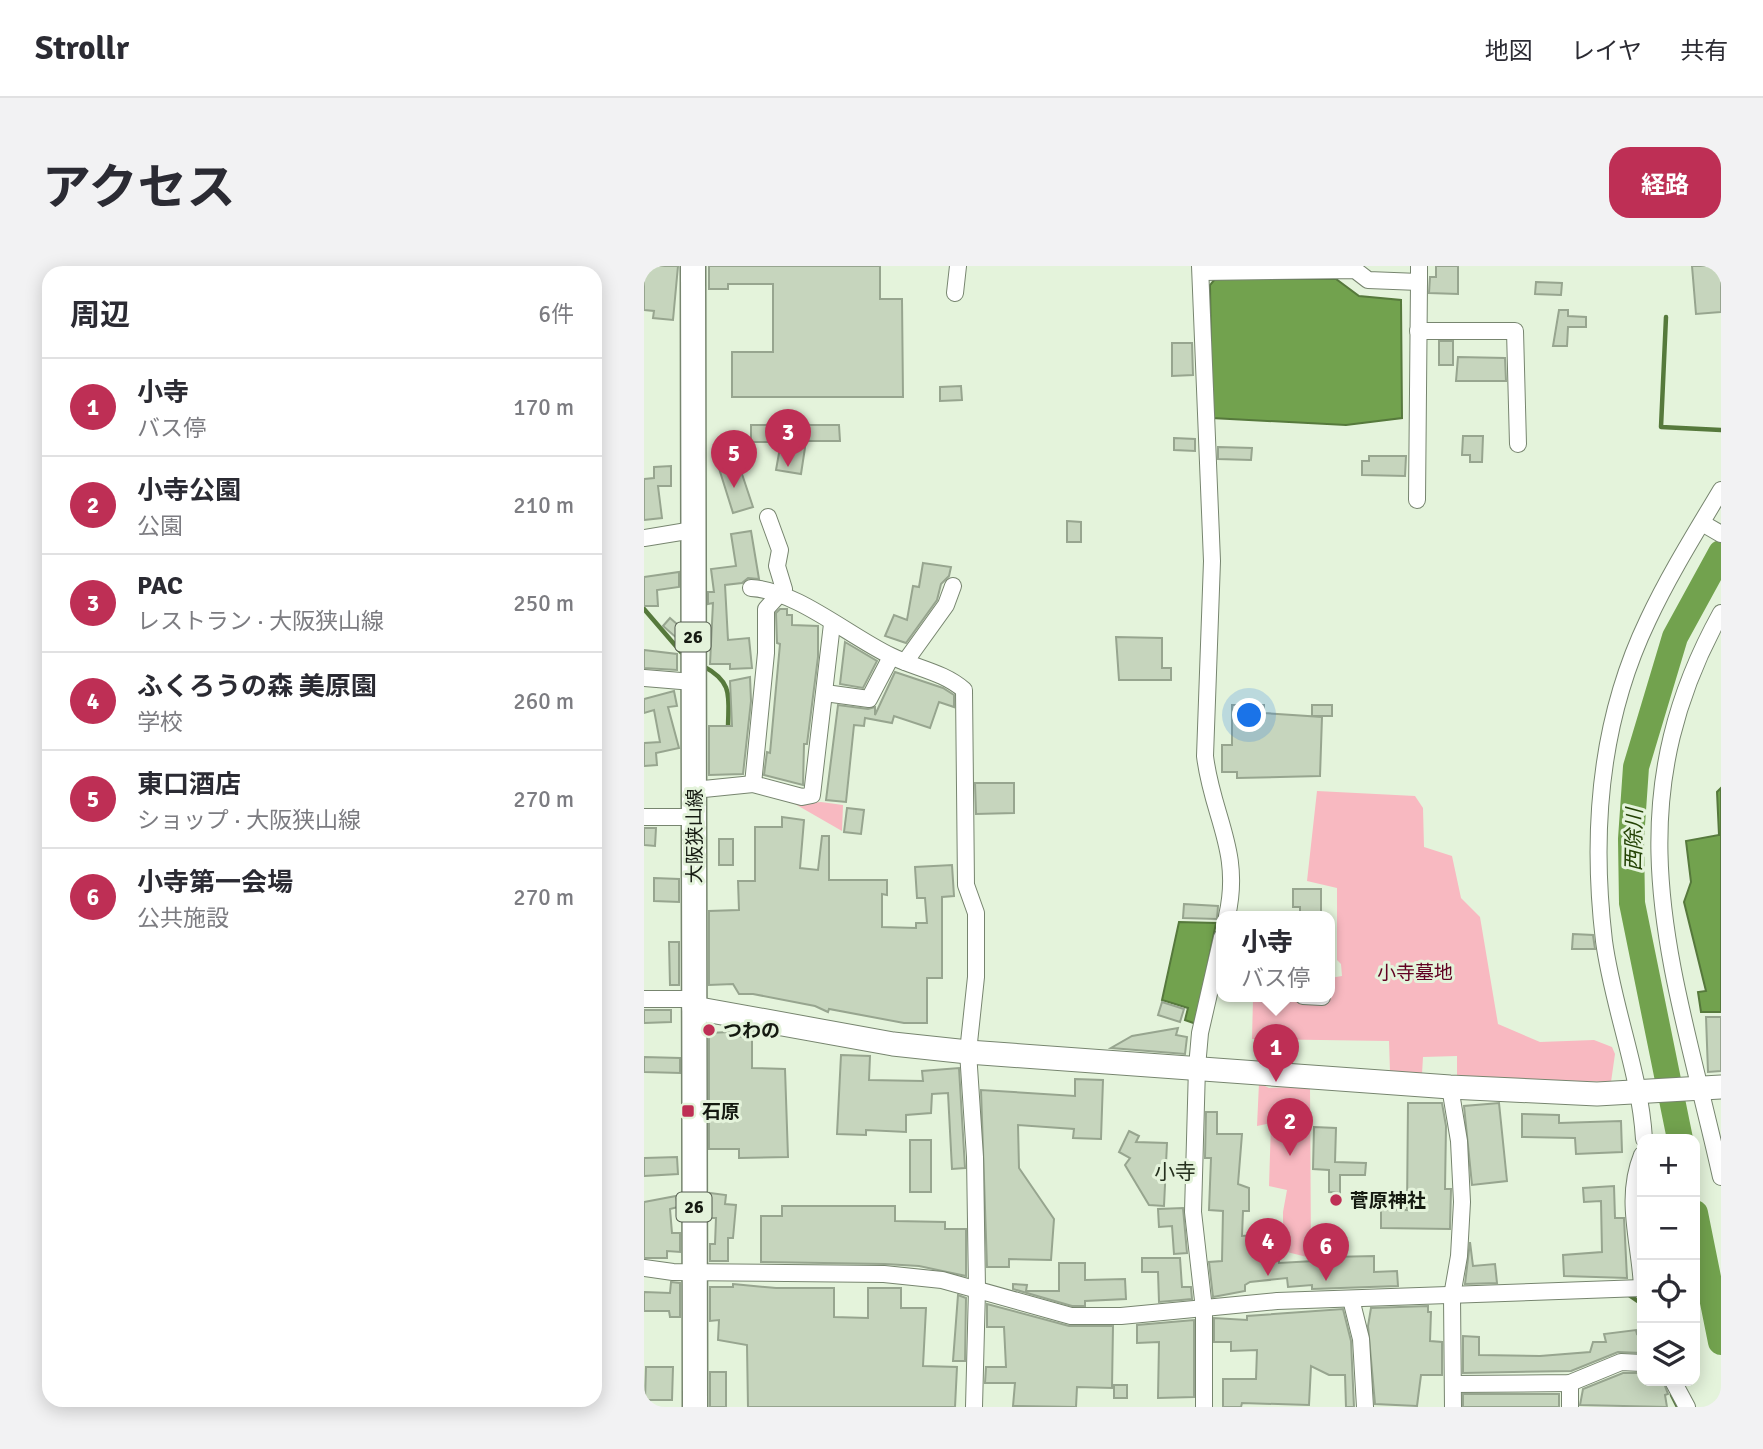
<!DOCTYPE html>
<html lang="ja">
<meta charset="utf-8">
<style>
body{margin:0;font-family:Signika,"Noto Sans JP",sans-serif;background:#f2f2f3;color:#2b2b33}
.controls{position:absolute;right:21px;bottom:21px;display:grid;overflow:hidden;border-radius:14px;box-shadow:0 4px 18px #0003}
.controls button{width:63px;height:63px;display:grid;place-items:center;padding:0;border:0;border-bottom:2px solid #e1e1e2;background:#fff;color:#2b2b33;font:35px sans-serif}
.you{position:absolute;left:606px;top:450px;width:24px;height:24px;margin:-18px;border:5px solid #fff;border-radius:50%;background:#1a73e8;box-shadow:0 0 0 10px #1a73e833}
.badge{display:grid;place-items:center;width:46px;height:46px;border-radius:50%;background:#be2f55;color:#fff;font-size:23px;font-weight:700}
.pin{position:absolute;translate:-50% -58px;filter:drop-shadow(0 2px 4px #0008)}
.pin::after{content:'';position:absolute;top:37px;width:24px;height:21px;background:inherit;clip-path:polygon(0 0,100% 0,50% 100%)}
.popup{position:absolute;left:572px;top:645px;width:119px;height:91px;box-sizing:border-box;display:grid;place-content:center;border-radius:14px;background:#fff;filter:drop-shadow(0 2px 5px #0005);font-size:23px;white-space:nowrap;color:#7c7c81}
.popup b{font-size:26px;color:#2b2b33}
.popup::after{content:'';position:absolute;left:50%;top:100%;margin-left:-14px;border:14px solid transparent;border-top-color:#fff}
.list{margin:0;padding:0;list-style:none}
h2{display:flex;justify-content:space-between;align-items:center;height:91px;margin:0;padding:0 28px;font-size:30px}
h2 small{font-size:23px;font-weight:400;color:#7c7c81}
.list li{display:grid;grid-template-columns:46px 1fr auto;gap:21px;align-items:center;box-sizing:border-box;height:98px;padding:0 28px;border-top:2px solid #e1e1e2}
.list b{display:block;font-size:26px;white-space:nowrap}
.list p{margin:0;font-size:23px;white-space:nowrap;color:#7c7c81}
.list em{font-size:23px;font-style:normal;color:#7c7c81}
.icon{flex:none;width:38px;height:38px;fill:none;stroke:currentColor;stroke-width:2;stroke-linecap:round;stroke-linejoin:round}
.map{position:relative;flex:none;width:1077px;height:1141px;overflow:hidden;border-radius:21px}
header{display:flex;align-items:center;gap:42px;box-sizing:border-box;height:98px;padding:0 35px;background:#fff;border-bottom:2px solid #e1e1e2}
header strong{font-size:33px}
nav{display:flex;gap:38px;margin-inline-start:auto;font-size:24px}
.intro{display:flex;align-items:center;justify-content:space-between;box-sizing:border-box;height:168px;padding:0 42px}
h1{margin:0;font-size:49px}
.button{padding:18px 32px;border-radius:21px;background:#be2f55;color:#fff;font-size:24px;font-weight:700}
main{display:flex;gap:42px;padding:0 42px}
aside{flex:1;background:#fff;border-radius:21px;box-shadow:0 4px 18px #0003}
.map>svg:first-child{display:block}
.green{fill:#f8b9c1}
.water{fill:#72a24e;stroke:#56793c;stroke-width:2}
.lines{fill:none;stroke-linecap:round;stroke-linejoin:round}
.stream{stroke:#56793c;stroke-width:4.5}
.river{stroke:#72a24e;stroke-width:26}
.building{fill:#c6d5bd;stroke:#97a58f;stroke-width:2}
.street-casing{stroke:#77856f;stroke-width:18}
.secondary-casing{stroke:#77856f;stroke-width:25}
.primary-casing{stroke:#77856f;stroke-width:27}
.street{stroke:#fff;stroke-width:16}
.secondary{stroke:#fff;stroke-width:23}
.primary{stroke:#fff;stroke-width:24}
.poi-dot{fill:#be2f55;stroke:#e4f3db;stroke-width:2.5}
.labels{text-anchor:middle;stroke-width:6;stroke-linejoin:round;paint-order:stroke}
.shield{fill:#e4f3db;stroke:#535b4e;stroke-width:2}
.shield-label{font-size:18px;font-weight:bold;fill:#151a11}
.street-label{font-size:19px;fill:#151a11;stroke:#e4f3db}
.park-label{font-size:19px;fill:#610122;stroke:#e4f3db}
.poi-label{font-size:19px;font-weight:bold;fill:#151a11;stroke:#e4f3db;text-anchor:start}
.water-label{font-size:21px;font-style:italic;fill:#234204;stroke:#e4f3db}
.neighbourhood-label{font-size:21px;fill:#25301e;stroke:#e4f3db}
</style>
<header>
<strong>Strollr</strong>
<nav><a>地図</a><a>レイヤ</a><a>共有</a></nav>
</header>
<div class="intro"><h1>アクセス</h1><a class="button">経路</a></div>
<main>
<aside>
<h2>周辺<small>6件</small></h2>
<ul class="list">
<li><span class="badge">1</span><div><b>小寺</b><p>バス停</p></div><em>170 m</em></li>
<li><span class="badge">2</span><div><b>小寺公園</b><p>公園</p></div><em>210 m</em></li>
<li><span class="badge">3</span><div><b>PAC</b><p>レストラン · 大阪狭山線</p></div><em>250 m</em></li>
<li><span class="badge">4</span><div><b>ふくろうの森 美原園</b><p>学校</p></div><em>260 m</em></li>
<li><span class="badge">5</span><div><b>東口酒店</b><p>ショップ · 大阪狭山線</p></div><em>270 m</em></li>
<li><span class="badge">6</span><div><b>小寺第一会場</b><p>公共施設</p></div><em>270 m</em></li>
</ul>
</aside>
<div class="map">
<svg width="1077" height="1141" viewBox="0 0 1077 1141">
<rect width="100%" height="100%" fill="#e4f3db"/>
<g class="green">
<polygon points="673,525 771,530 779,542 780,581 808,590 817,632 836,651 854,758 896,776 950,774 968,781 971,788 967,816 813,811 813,790 779,791 778,808 746,806 745,775 608,773 609,733 683,734 686,730 686,712 698,710 697,698 693,694 693,622 663,615"/>
<polygon points="177,536 199,539 198,565 151,538"/>
<polygon points="615,817 625,822 666,820 667,992 639,985 639,946 643,924 625,920 627,857 613,860"/>
</g>
<g class="water">
<polygon points="571,13 692,13 715,30 757,34 758,152 702,159 568,152 566,19"/>
<polygon points="1077,522 1077,746 1057,746 1054,726 1062,725 1040,636 1047,616 1042,575 1075,569 1073,526"/>
<polygon points="535,656 572,657 552,758 541,754 544,742 518,734"/>
</g>
<g class="lines">
<g class="stream">
<polyline points="1022,51 1017,161 1077,164"/>
<polyline points="0,343 37,386"/>
<path d="M 59,400 C 91,417 84,432 84,464"/>
<polyline points="985,1029 998,1038"/>
<polyline points="1028,1129 1034,1141"/>
</g>
<g class="river">
<polyline points="1036,873 988,637 987,573 992,501 1031,371 1077,287"/>
<polyline points="1051,947 1077,1076"/>
</g>
</g>
<g class="building">
<polygon points="0,0 34,0 29,54 9,52 10,45 0,44"/>
<polygon points="65,0 236,0 236,33 258,33 259,131 88,131 88,86 129,86 129,18 84,18 84,23 65,23"/>
<polygon points="792,0 814,0 814,28 785,27 786,11 792,11"/>
<polygon points="1048,0 1077,0 1077,46 1052,48"/>
<polygon points="892,16 918,17 917,29 891,28"/>
<polygon points="915,44 924,44 924,50 942,51 942,61 924,61 923,80 909,80"/>
<rect x="795" y="75" width="14" height="24"/>
<polygon points="528,77 548,77 549,109 528,110"/>
<polygon points="814,91 861,92 862,115 812,115"/>
<polygon points="317,120 318,134 296,135 296,121"/>
<polygon points="107,159 195,159 196,175 162,175 157,208 132,204 137,176 107,176"/>
<polygon points="819,170 839,170 838,196 826,196 826,189 818,189"/>
<polygon points="530,172 551,173 551,185 530,184"/>
<polygon points="574,181 608,182 607,194 574,193"/>
<polygon points="92,190 109,241 89,247 73,196"/>
<polygon points="725,190 762,190 761,210 718,209 718,195 725,195"/>
<polygon points="27,200 27,220 14,220 18,252 0,254 0,213 10,212 10,201"/>
<polygon points="423,255 437,256 437,276 423,276"/>
<polygon points="107,265 115,313 104,312 98,317 81,319 84,374 105,372 108,402 86,403 86,398 66,398 69,337 64,338 64,326 70,326 67,303 92,300 87,268"/>
<polygon points="279,297 307,301 305,310 297,318 293,334 262,377 241,370 250,349 263,354 269,320 275,321"/>
<polygon points="35,306 35,321 13,324 14,340 0,340 0,311"/>
<polygon points="136,343 143,343 143,349 148,349 148,359 174,360 174,391 163,478 160,478 159,519 120,509 123,486 126,487 136,378 133,377 132,347"/>
<polygon points="26,352 34,359 35,374 19,360"/>
<polygon points="472,371 518,372 518,402 527,402 527,414 475,414"/>
<polygon points="201,376 233,395 219,422 196,418"/>
<polygon points="0,384 33,388 33,404 0,402"/>
<polygon points="251,406 299,422 310,429 310,441 295,436 286,462 250,450 248,457 221,452 220,460 210,459 202,536 182,534 194,439 224,443 231,441 231,449"/>
<polygon points="106,411 107,435 99,508 65,509 65,460 88,460 86,415"/>
<polygon points="30,425 33,440 24,441 35,482 12,487 13,499 0,500 0,477 16,476 10,444 0,447 0,433"/>
<polygon points="588,439 620,439 620,447 678,451 676,510 593,512 593,506 578,506 578,479 588,479"/>
<rect x="668" y="439" width="20" height="11"/>
<polygon points="331,517 370,517 370,547 332,548"/>
<polygon points="203,542 220,544 217,568 200,566"/>
<polygon points="138,551 160,554 156,602 174,604 178,570 185,570 185,614 243,614 243,629 238,628 238,661 272,662 272,657 283,657 281,632 273,632 271,601 308,599 310,630 298,631 298,712 283,712 283,757 260,757 185,743 184,746 171,740 109,728 95,728 89,718 65,719 65,645 95,644 94,615 111,615 111,561 138,561"/>
<polygon points="0,562 12,562 11,580 0,579"/>
<rect x="75" y="573" width="14" height="26"/>
<polygon points="10,612 35,613 35,636 10,635"/>
<polygon points="649,623 677,623 677,647 656,647 656,641 649,641"/>
<polygon points="540,638 574,640 573,653 539,652"/>
<polygon points="929,668 949,669 951,683 928,683"/>
<polygon points="25,676 35,676 35,719 26,719"/>
<polygon points="518,736 540,743 536,756 514,749"/>
<polygon points="0,744 27,744 27,756 0,757"/>
<polygon points="1062,751 1077,751 1077,805 1064,806"/>
<polygon points="534,762 532,769 543,771 541,788 467,782 488,770"/>
<polygon points="85,766 86,770 108,771 108,802 141,803 144,891 95,892 95,883 65,883 65,767"/>
<polygon points="197,789 226,790 225,814 279,815 278,805 315,802 321,902 308,903 304,827 288,828 287,847 262,849 262,866 222,864 222,869 193,868"/>
<polygon points="0,791 36,792 36,807 0,806"/>
<polygon points="431,813 459,814 457,873 429,872 430,863 374,859 375,902 410,953 407,994 365,993 365,1001 343,1001 337,824 431,830"/>
<polygon points="764,837 798,837 802,860 801,923 807,923 806,963 737,962 737,943 763,944"/>
<polygon points="855,837 863,915 828,919 820,840"/>
<polygon points="562,846 573,846 573,868 598,868 594,918 605,922 605,945 599,945 598,970 622,968 622,961 634,960 635,997 670,995 669,973 686,973 687,991 730,990 730,1006 753,1005 754,1020 668,1023 668,1019 644,1021 643,1012 606,1016 601,1019 601,1025 569,1031 565,996 578,995 579,945 565,944 567,892 561,892"/>
<polygon points="878,848 915,849 915,857 977,855 978,886 932,888 931,872 878,871"/>
<polygon points="670,861 692,862 691,896 722,897 721,909 696,909 696,927 685,926 685,904 669,903"/>
<polygon points="485,865 495,870 492,876 523,877 520,940 505,939 481,899 486,892 475,886"/>
<rect x="266" y="874" width="21" height="52"/>
<polygon points="33,891 34,908 0,910 0,892"/>
<polygon points="970,920 971,952 980,952 983,1012 920,1010 919,989 958,986 957,935 940,936 939,922"/>
<polygon points="66,927 82,929 81,938 92,939 89,972 84,972 84,995 66,995 66,978 71,978 72,952 66,952"/>
<polygon points="32,930 34,941 26,943 28,967 36,967 36,986 23,985 23,992 0,992 0,936"/>
<polygon points="138,940 251,940 251,955 301,956 301,963 322,963 322,1010 275,1000 241,998 117,996 117,950 138,950"/>
<polygon points="539,942 543,987 530,988 528,960 515,961 514,943"/>
<polygon points="826,976 829,1000 851,998 853,1017 821,1018"/>
<polygon points="498,992 536,992 538,1021 547,1021 548,1033 515,1036 514,1006 498,1006"/>
<polygon points="415,997 441,997 441,1014 481,1013 482,1033 441,1035 441,1040 428,1040 369,1023 369,1018 383,1019 382,1025 415,1025"/>
<polygon points="27,1016 36,1017 36,1051 26,1051 25,1045 0,1045 0,1026 26,1027"/>
<polygon points="89,1018 132,1022 190,1022 190,1051 224,1052 224,1022 257,1022 257,1042 282,1042 279,1100 313,1101 311,1141 104,1141 103,1079 74,1074 75,1054 66,1055 66,1021 89,1021"/>
<polygon points="314,1029 322,1032 321,1095 309,1095"/>
<polygon points="343,1038 425,1060 469,1060 468,1122 433,1121 432,1141 369,1140 371,1117 341,1117 342,1101 362,1101 360,1061 343,1061"/>
<polygon points="784,1040 784,1046 787,1046 786,1075 798,1076 798,1109 777,1109 773,1140 731,1138 724,1060 727,1042"/>
<polygon points="699,1043 707,1075 710,1141 702,1141 701,1109 685,1109 667,1100 665,1139 598,1137 597,1141 579,1141 579,1113 612,1113 613,1084 587,1085 587,1076 570,1076 570,1052 603,1054 603,1050"/>
<polygon points="550,1054 550,1131 514,1132 515,1076 493,1077 493,1059"/>
<polygon points="992,1064 993,1068 998,1067 998,1087 974,1086 927,1105 819,1107 819,1070 835,1071 835,1089 896,1090 946,1086 949,1076 962,1076 960,1068"/>
<polygon points="2,1101 29,1101 28,1134 1,1134"/>
<rect x="66" y="1106" width="16" height="35"/>
<polygon points="979,1107 998,1107 998,1115 1019,1115 1024,1128 1021,1129 1023,1141 936,1139 939,1123"/>
<rect x="470" y="1119" width="13" height="13"/>
<rect x="819" y="1128" width="96" height="13"/>
</g>
<g class="lines">
<g class="street-casing">
<g id="street">
<path d="M 556,0 L 568,295 L 561,490 C 568,550 598,585 583,650"/>
<polyline points="558,6 711,4 724,14 775,16 775,0"/>
<polyline points="311,27 314,0"/>
<polyline points="774,65 871,65 874,178"/>
<polyline points="773,234 775,16"/>
<polyline points="1058,257 1077,268"/>
<polyline points="0,272 49,264"/>
<path d="M 107,322 C 152,324 205,370 247,390 C 271,402 300,406 320,424 L 322,619 L 332,647 L 332,711 L 324,786 L 331,891 L 333,1023 L 330,1141"/>
<path d="M 1077,347 C 965,549 1031,704 1077,911"/>
<polyline points="261,396 302,339 309,320"/>
<polyline points="0,412 49,416"/>
<polyline points="181,427 225,433 247,391"/>
<polyline points="109,518 122,387 122,343 140,323 133,300 136,284 124,251"/>
<polyline points="50,524 109,518 158,531 168,529 188,358"/>
<polyline points="0,551 50,551"/>
<polyline points="659,730 678,731"/>
<polyline points="0,733 50,733"/>
<polyline points="806,821 815,875 818,936 815,990 808,1030 809,1141"/>
<path d="M 1000,873 C 996,806 969,742 960,675 C 947,566 956,454 1004,354 C 1025,309 1052,266 1077,224"/>
<path d="M 998,889 C 980,933 996,976 998,1021"/>
<polyline points="0,1002 29,1006 240,1008 298,1014 427,1050 477,1050 633,1035 998,1022"/>
<polyline points="707,1033 717,1073 721,1141"/>
<polyline points="1029,1115 1043,1141"/>
<polyline points="926,1117 926,1141"/>
<polyline points="809,1118 926,1117 977,1096 998,1097"/>
<polyline points="560,1141 560,1043 549,946 553,801 556,767 578,671"/>
</g>
</g>
<g class="secondary-casing">
<polyline id="secondary" points="50,742 249,778 324,786 806,821 953,828 1077,821"/>
</g>
<g class="primary-casing">
<polyline id="primary" points="49,0 51,1141"/>
</g>
<use href="#street" class="street"/>
<use href="#secondary" class="secondary"/>
<use href="#primary" class="primary"/>
</g>
<g class="poi-dot">
<circle cx="65" cy="764" r="7"/>
<rect x="37" y="838" width="14" height="14" rx="3.5"/>
<circle cx="692" cy="934" r="7"/>
</g>
<g class="labels">
<g class="shield">
<rect x="31.5" y="356.5" width="35" height="29" rx="5"/>
<rect x="32.5" y="926.5" width="35" height="29" rx="5"/>
</g>
<g class="shield-label">
<text x="49" y="377">26</text>
<text x="50" y="947">26</text>
</g>
<g class="street-label">
<text transform="translate(50 570) rotate(-90)" y="7">大阪狭山線</text>
</g>
<g class="park-label">
<text x="771" y="713">小寺墓地</text>
</g>
<g class="poi-label">
<text x="79" y="771">つわの</text>
<text x="58" y="852">石原</text>
<text x="706" y="941">菅原神社</text>
</g>
<g class="water-label">
<text transform="translate(990 574) rotate(-89)" y="7">西除川</text>
</g>
<g class="neighbourhood-label">
<text x="531" y="913">小寺</text>
</g>
</g>
</svg>
<div class="controls">
<button>+</button>
<button>−</button>
<button><svg class="icon" aria-label="locate" viewBox="0 0 24 24"><circle cx="12" cy="12" r="6"/><path d="M12 2v4M12 18v4M2 12h4M18 12h4"/></svg></button>
<button><svg class="icon" aria-label="layers" viewBox="0 0 24 24"><path d="M12 4l9 5-9 5-9-5zM3 14l9 5 9-5"/></svg></button>
</div>
<div class="you"></div>
<div class="pin badge" style="left:632px;top:816px">1</div>
<div class="popup"><b>小寺</b>バス停</div>
<div class="pin badge" style="left:646px;top:890px">2</div>
<div class="pin badge" style="left:144px;top:201px">3</div>
<div class="pin badge" style="left:624px;top:1010px">4</div>
<div class="pin badge" style="left:90px;top:222px">5</div>
<div class="pin badge" style="left:682px;top:1015px">6</div>
</div>
</main>
